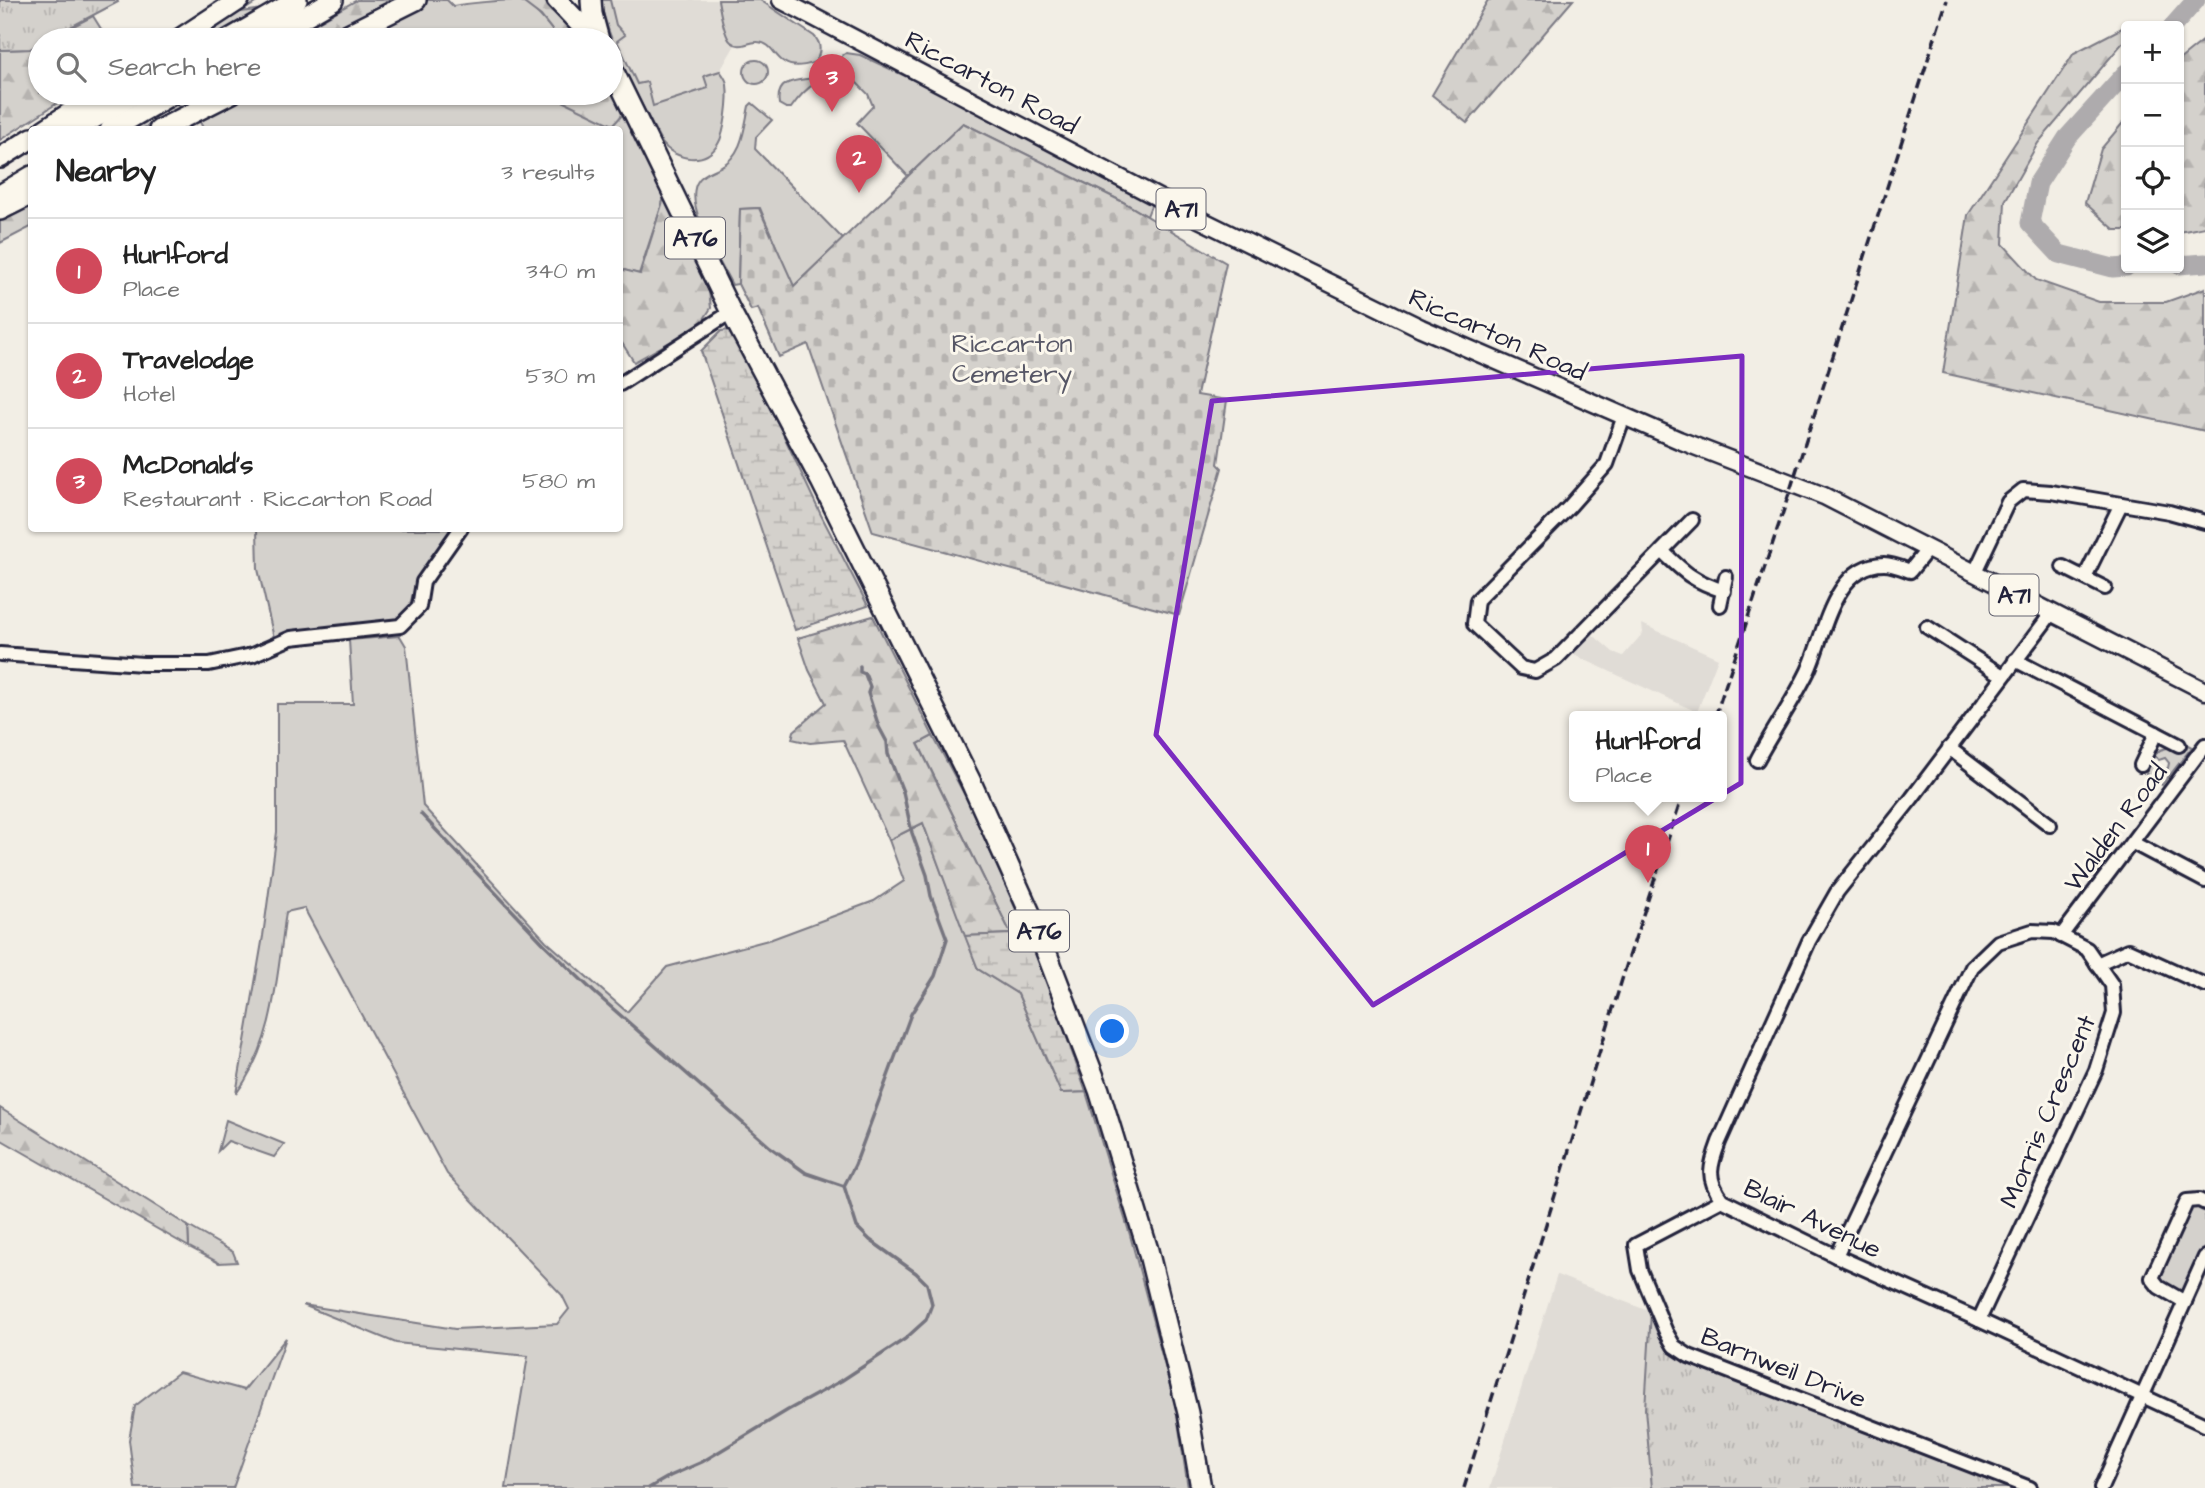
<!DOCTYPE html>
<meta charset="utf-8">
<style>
body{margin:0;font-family:"Architects Daughter",sans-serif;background:#f2f2f2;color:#222}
.controls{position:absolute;right:21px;top:21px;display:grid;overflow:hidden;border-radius:7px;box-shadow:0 2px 5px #0004}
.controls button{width:63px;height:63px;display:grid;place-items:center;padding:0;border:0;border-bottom:2px solid #e0e0e0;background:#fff;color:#222;font:35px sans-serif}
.you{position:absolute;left:1113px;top:1032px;width:24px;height:24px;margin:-18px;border:5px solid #fff;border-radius:50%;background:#1a73e8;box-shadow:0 0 0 10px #1a73e833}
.badge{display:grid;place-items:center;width:46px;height:46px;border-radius:50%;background:#d1495b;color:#fff;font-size:23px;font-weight:700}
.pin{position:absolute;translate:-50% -58px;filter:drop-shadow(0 2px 4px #0008)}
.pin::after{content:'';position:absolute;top:37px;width:24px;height:21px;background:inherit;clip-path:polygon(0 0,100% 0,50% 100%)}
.popup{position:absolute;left:1569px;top:711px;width:158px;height:91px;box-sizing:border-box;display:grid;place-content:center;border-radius:7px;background:#fff;filter:drop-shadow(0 2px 5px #0005);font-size:23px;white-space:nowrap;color:#767676}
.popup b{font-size:26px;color:#222}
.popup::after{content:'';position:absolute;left:50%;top:100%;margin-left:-14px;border:14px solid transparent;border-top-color:#fff}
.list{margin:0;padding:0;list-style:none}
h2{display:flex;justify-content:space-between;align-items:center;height:91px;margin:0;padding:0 28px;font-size:30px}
h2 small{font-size:23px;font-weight:400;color:#767676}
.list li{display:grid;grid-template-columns:46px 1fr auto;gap:21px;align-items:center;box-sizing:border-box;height:105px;padding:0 28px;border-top:2px solid #e0e0e0}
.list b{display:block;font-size:26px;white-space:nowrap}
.list p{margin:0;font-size:23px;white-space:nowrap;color:#767676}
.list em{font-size:23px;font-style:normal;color:#767676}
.icon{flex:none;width:38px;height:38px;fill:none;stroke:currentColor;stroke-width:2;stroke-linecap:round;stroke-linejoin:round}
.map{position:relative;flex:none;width:2205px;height:1488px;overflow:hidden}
.search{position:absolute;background:#fff;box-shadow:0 2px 5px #0004;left:28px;top:28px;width:595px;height:77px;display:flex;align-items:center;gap:18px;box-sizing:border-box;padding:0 24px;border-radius:38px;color:#767676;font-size:26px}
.panel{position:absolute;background:#fff;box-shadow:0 2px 5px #0004;left:28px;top:126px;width:595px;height:406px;border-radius:7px}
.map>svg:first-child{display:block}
.built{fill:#e0dcd6}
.grass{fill:#d4d1cc;stroke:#7b7a84;stroke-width:2}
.forest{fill:url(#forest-firs);stroke:#7b7a84;stroke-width:2}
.wetland{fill:url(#wetland-marsh);stroke:#7b7a84;stroke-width:2}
.cemetery{fill:url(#cemetery-stones);stroke:#7b7a84;stroke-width:2}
.park{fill:url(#park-tufts);stroke:#7b7a84;stroke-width:2}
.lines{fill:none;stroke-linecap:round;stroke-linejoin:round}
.stream{stroke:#76747f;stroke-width:3.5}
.river{stroke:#aeabad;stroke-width:19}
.minor-casing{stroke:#22223b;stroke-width:18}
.major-casing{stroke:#22223b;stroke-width:21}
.highway-casing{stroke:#22223b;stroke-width:24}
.minor{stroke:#fbf7ec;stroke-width:12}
.major{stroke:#fbf7ec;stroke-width:16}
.highway{stroke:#fbf7ec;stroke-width:19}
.rail{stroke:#22223b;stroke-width:3.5;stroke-dasharray:10 5;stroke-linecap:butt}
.marked{fill:none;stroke:#7b2cbf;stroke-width:5;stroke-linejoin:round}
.labels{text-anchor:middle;stroke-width:6;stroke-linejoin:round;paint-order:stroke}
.shield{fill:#fbf7ec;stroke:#636270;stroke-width:2}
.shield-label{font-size:24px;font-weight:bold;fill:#22223b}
.street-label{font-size:26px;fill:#22223b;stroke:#fbf7ec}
.park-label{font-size:26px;fill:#575766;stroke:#fbf7ec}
</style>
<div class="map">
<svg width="2205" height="1488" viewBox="0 0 2205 1488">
<defs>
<pattern id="forest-firs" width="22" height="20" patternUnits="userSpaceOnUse" patternTransform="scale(1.75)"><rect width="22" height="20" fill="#d4d1cc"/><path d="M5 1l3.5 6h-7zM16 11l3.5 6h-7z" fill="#b6b3b0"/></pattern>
<pattern id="wetland-marsh" width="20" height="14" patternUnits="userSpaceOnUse" patternTransform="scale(1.75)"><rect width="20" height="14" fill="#d4d1cc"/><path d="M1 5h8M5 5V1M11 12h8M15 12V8" fill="none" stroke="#b6b3b0"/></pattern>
<pattern id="cemetery-stones" width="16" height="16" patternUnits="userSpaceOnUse" patternTransform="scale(1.75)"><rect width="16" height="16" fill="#d4d1cc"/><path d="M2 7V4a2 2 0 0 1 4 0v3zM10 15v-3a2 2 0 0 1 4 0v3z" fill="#b6b3b0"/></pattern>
<pattern id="park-tufts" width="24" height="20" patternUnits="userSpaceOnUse" patternTransform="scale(1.75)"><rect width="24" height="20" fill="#d4d1cc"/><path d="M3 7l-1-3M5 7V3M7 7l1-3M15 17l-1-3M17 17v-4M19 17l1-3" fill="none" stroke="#b6b3b0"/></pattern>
</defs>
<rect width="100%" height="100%" fill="#f2eee5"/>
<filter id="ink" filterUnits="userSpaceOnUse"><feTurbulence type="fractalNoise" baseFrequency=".0143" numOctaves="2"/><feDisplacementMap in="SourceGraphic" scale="14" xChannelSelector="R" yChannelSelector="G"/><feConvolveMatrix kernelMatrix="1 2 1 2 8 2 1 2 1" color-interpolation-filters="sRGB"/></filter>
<g filter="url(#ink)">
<g class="built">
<polygon points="610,0 718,0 728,38 735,45 720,71 704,76 709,88 653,107 647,82 637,84 617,41 625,35 616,25"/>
<polygon points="1642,624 1718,658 1697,712 1568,652 1592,634 1613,652 1623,656 1643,633"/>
<polygon points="1557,1275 1651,1312 1645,1409 1653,1488 1490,1488"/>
</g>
<g class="grass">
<polygon points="251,0 260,0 241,12 271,8 215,40 190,40"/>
<path d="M 428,0 L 447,0 L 453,6 C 468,3 506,0 520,0 C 535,6 550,28 560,40 L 347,40 Z"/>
<path d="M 600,0 L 610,0 L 616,25 L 625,35 L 617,41 L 637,84 L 647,82 L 653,106 L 708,88 L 704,76 L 720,71 C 723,75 727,80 727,85 C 729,99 725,133 718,144 C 705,166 675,160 662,143 C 638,97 611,51 600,0 Z"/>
<path d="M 718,0 L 760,0 L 814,36 C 821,43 821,52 816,61 C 808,66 792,68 784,62 C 774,56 772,43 758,42 C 748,41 741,50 731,42 C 724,37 720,10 718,0 Z"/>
<path d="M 846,53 L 860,55 L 944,94 L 1152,203 L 1147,216 L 1123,202 L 963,123 L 908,176 L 857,123 L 873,106 L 868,94 L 850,76 C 825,70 804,89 791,108 L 786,108 L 779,104 C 774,72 811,84 827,74 C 835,69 837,58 846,53 Z"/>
<circle cx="756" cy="72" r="12"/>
<polygon points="187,93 216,93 142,129 125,130"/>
<polygon points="242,93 546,93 553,98 624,113 664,198 639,274 620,269 620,130 204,130 197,116"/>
<path d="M 752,103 L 772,120 L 756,137 L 755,149 L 843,239 L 793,287 L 760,208 L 740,209 L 738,284 L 732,285 C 721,263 682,204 698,181 C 703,173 713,171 720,167 C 743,155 744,129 749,106 Z"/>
<polygon points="257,529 453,529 416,584 408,611 394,620 274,638 258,569"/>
<path d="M 400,636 L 406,646 L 423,806 L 546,941 L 627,1012 L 667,967 L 772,939 L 874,901 L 904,881 L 889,840 L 923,823 L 978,969 L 1018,994 L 1061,1093 L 1086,1092 L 1130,1235 L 1176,1408 L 1188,1488 L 506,1488 L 528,1356 L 396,1343 L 303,1305 L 455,1329 L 557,1324 L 569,1309 L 562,1295 L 447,1174 L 304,908 L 286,912 C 277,974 275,1042 236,1094 L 263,936 L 277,832 L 277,704 L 353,704 L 349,640 Z"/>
<polygon points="933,736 969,803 1029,939 1011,934 918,743"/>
<polygon points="2184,743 2192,747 2162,785 2146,774 2152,761 2157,764 2158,768 2162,771 2168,768 2169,763 2165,758 2159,760 2154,756 2160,750"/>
<polygon points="226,1120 284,1144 274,1157 228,1141 218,1151"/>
<polygon points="2193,1207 2205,1208 2205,1247 2185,1290 2179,1292 2162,1282 2160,1275 2187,1213"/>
<polygon points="188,1226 233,1252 237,1262 219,1263 189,1247"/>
<polygon points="286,1338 233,1488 135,1488 129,1440 135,1406 179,1372 244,1390"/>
</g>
<g class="forest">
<polygon points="357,0 400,0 320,40 286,40"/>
<polygon points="520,0 548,0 580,40 560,40 541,16"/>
<polygon points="1488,0 1573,0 1467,123 1432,95"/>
<polygon points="93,16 108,40 46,40"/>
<polygon points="2126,26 2126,39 2038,143 2005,201 2003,244 2036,280 2099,302 2166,302 2205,288 2205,431 1943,373 1968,215 2074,53"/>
<polygon points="2205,39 2205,227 2179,232 2179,60"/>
<polygon points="40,43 40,93 73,93 0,140 0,50 30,49"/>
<polygon points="611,91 624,113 613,125 546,93 611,93"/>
<polygon points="2126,119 2126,230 2115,230 2085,203 2101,149"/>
<polygon points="664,198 709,291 711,308 700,325 634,362 622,343 620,344 620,269 640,274"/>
<polygon points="31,200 31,227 0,243 0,218"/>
<polygon points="873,616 933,736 918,744 1011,934 965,936 923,823 889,840 843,740 810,743 792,739 794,731 826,703 809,670 798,638"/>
<polygon points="0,1108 188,1226 189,1247 0,1139"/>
</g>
<g class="wetland">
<polygon points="730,330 738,338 821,515 868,606 795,630 701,351 721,331"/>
<polygon points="1011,934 1029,939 1047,981 1086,1092 1061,1093 1018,994 978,969 965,936"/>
</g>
<polygon class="cemetery" points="963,123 1123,202 1226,263 1197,395 1227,400 1218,464 1222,468 1179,615 873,532 808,344 779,357 758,308 751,310 738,284 740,209 759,208 794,286"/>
<g class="park">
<polygon points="0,0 117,0 118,2 46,40 40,40 40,43 30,49 0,50"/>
<polygon points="1651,1312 1668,1347 1681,1359 2017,1488 1652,1488 1645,1409"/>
</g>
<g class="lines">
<g class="stream">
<polyline points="421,814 544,944 594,992 770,1147 806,1173 844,1186 857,1227 870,1240 916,1273 927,1284 932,1304 926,1320 905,1339 841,1381 788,1410 702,1462 670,1476 649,1488"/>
<polyline points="844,1186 855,1165 911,1014 935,976 947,939 931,896 927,875 912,833 903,792 888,754 887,742 879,727 868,693 870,687 865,674 860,672 860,666"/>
</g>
<g class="river">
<polyline points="2173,26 2196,0"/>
<polyline points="2126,73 2067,138 2038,183 2030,223 2059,254 2113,268 2126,267"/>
<polyline points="2179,265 2205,263"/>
</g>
<g class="minor-casing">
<g id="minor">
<polyline points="620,384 731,312"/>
<polyline points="1624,416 1607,464 1569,507 1477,600 1474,624 1521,668 1535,671 1556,659 1692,520"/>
<path d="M 1662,551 C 1685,573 1693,581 1724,591"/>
<polyline points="2063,567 2105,588"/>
<polyline points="1974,574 2008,502 2023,490 2051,492 2169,512 2205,522"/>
<polyline points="2085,577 2121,504"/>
<polyline points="1720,605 1726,577"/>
<path d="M 2051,614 L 1912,798 L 1837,892 L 1809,941 L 1719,1142 C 1710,1166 1706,1178 1722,1200 L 1836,1256 L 1979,1320 L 2205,1425"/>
<polyline points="1927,627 2003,676"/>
<polyline points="0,654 143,664 209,664 252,655 291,638 400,626 419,607 423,582 461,528"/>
<polyline points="2015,660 2179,745"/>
<polyline points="1949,748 2050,825"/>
<path d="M 1757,760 C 1773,730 1793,702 1808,671 C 1824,637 1833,564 1884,564 C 1892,564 1902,568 1910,571 L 1927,550"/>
<polyline points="2141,765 2156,733"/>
<polyline points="2133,843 2205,881"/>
<polyline points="2061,936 2205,745"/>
<polyline points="2097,964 2128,950 2205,985"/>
<polyline points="1722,1200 1636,1245 1640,1270 1666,1332 1674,1346 1689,1356 2030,1488"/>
<polyline points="1836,1256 1972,967 1998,942 2032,931 2054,932 2087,949 2112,985 2114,1013 2096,1070 1979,1320"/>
<polyline points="2185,1302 2159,1287 2152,1278 2187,1201 2199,1200 2205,1203"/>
<polyline points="2101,1488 2205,1257"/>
</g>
</g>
<g class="major-casing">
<polyline id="major" points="781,0 1191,215 1421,328 1679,440 1824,496 2205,691"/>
</g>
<g class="highway-casing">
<g id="highway">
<polyline points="557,0 595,40"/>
<polyline points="591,0 592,14 599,40"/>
<polyline points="178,40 239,0"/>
<polyline points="228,40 297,0"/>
<polyline points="264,40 333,0"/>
<polyline points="336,40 416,0"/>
<polyline points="611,66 731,312 821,481 970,780 1039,933 1099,1090 1148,1250 1188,1413 1201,1488"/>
<polyline points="44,130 100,93"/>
<polyline points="74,130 137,93"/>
<polyline points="110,130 174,93"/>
<polyline points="159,130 232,93"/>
<polyline points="0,158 32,138"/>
<polyline points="0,195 32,176"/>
<polyline points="0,210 32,194"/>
</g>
</g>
<use href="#minor" class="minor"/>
<use href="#major" class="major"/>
<use href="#highway" class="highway"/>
<g class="rail">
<polyline points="1715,717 1786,503 1947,0"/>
<polyline points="1464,1488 1629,957 1682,797"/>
</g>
</g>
</g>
<path class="marked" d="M 1742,356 L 1741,783 L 1373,1005 L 1156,735 L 1212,401 Z"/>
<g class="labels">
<g class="shield">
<rect x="1156.5" y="188.5" width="49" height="41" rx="5"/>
<rect x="665" y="217.5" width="60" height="41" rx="5"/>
<rect x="1989.5" y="574.5" width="49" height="41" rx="5"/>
<rect x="1009" y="910.5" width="60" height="41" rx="5"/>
</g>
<g class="shield-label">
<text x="1181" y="217">A71</text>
<text x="695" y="246">A76</text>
<text x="2014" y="603">A71</text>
<text x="1039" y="939">A76</text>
</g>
<g class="street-label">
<text transform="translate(992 82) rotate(28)" y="9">Riccarton Road</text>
<text transform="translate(1498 334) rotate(24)" y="9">Riccarton Road</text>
<text transform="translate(2115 827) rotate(-53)" y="9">Walden Road</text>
<text transform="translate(2047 1111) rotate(-67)" y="9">Morris Crescent</text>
<text transform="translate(1813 1218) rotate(26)" y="9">Blair Avenue</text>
<text transform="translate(1784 1367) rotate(22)" y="9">Barnweil Drive</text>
</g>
<g class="park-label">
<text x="1012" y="352">Riccarton<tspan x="1012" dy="30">Cemetery</tspan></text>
</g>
</g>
</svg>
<div class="controls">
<button>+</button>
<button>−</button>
<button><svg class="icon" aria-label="locate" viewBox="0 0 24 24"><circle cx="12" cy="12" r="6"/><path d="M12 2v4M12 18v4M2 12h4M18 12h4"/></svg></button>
<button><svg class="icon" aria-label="layers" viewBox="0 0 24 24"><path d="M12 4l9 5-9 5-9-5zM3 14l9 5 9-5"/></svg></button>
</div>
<div class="you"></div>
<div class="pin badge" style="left:1648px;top:883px">1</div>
<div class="popup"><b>Hurlford</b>Place</div>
<div class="pin badge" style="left:859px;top:193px">2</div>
<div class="pin badge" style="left:832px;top:112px">3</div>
<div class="search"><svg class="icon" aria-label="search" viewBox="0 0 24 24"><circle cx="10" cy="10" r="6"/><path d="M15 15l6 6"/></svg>Search here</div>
<section class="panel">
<h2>Nearby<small>3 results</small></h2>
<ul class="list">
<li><span class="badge">1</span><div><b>Hurlford</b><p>Place</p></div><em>340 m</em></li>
<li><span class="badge">2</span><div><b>Travelodge</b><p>Hotel</p></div><em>530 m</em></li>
<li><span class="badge">3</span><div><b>McDonald's</b><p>Restaurant · Riccarton Road</p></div><em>580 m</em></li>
</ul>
</section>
</div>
